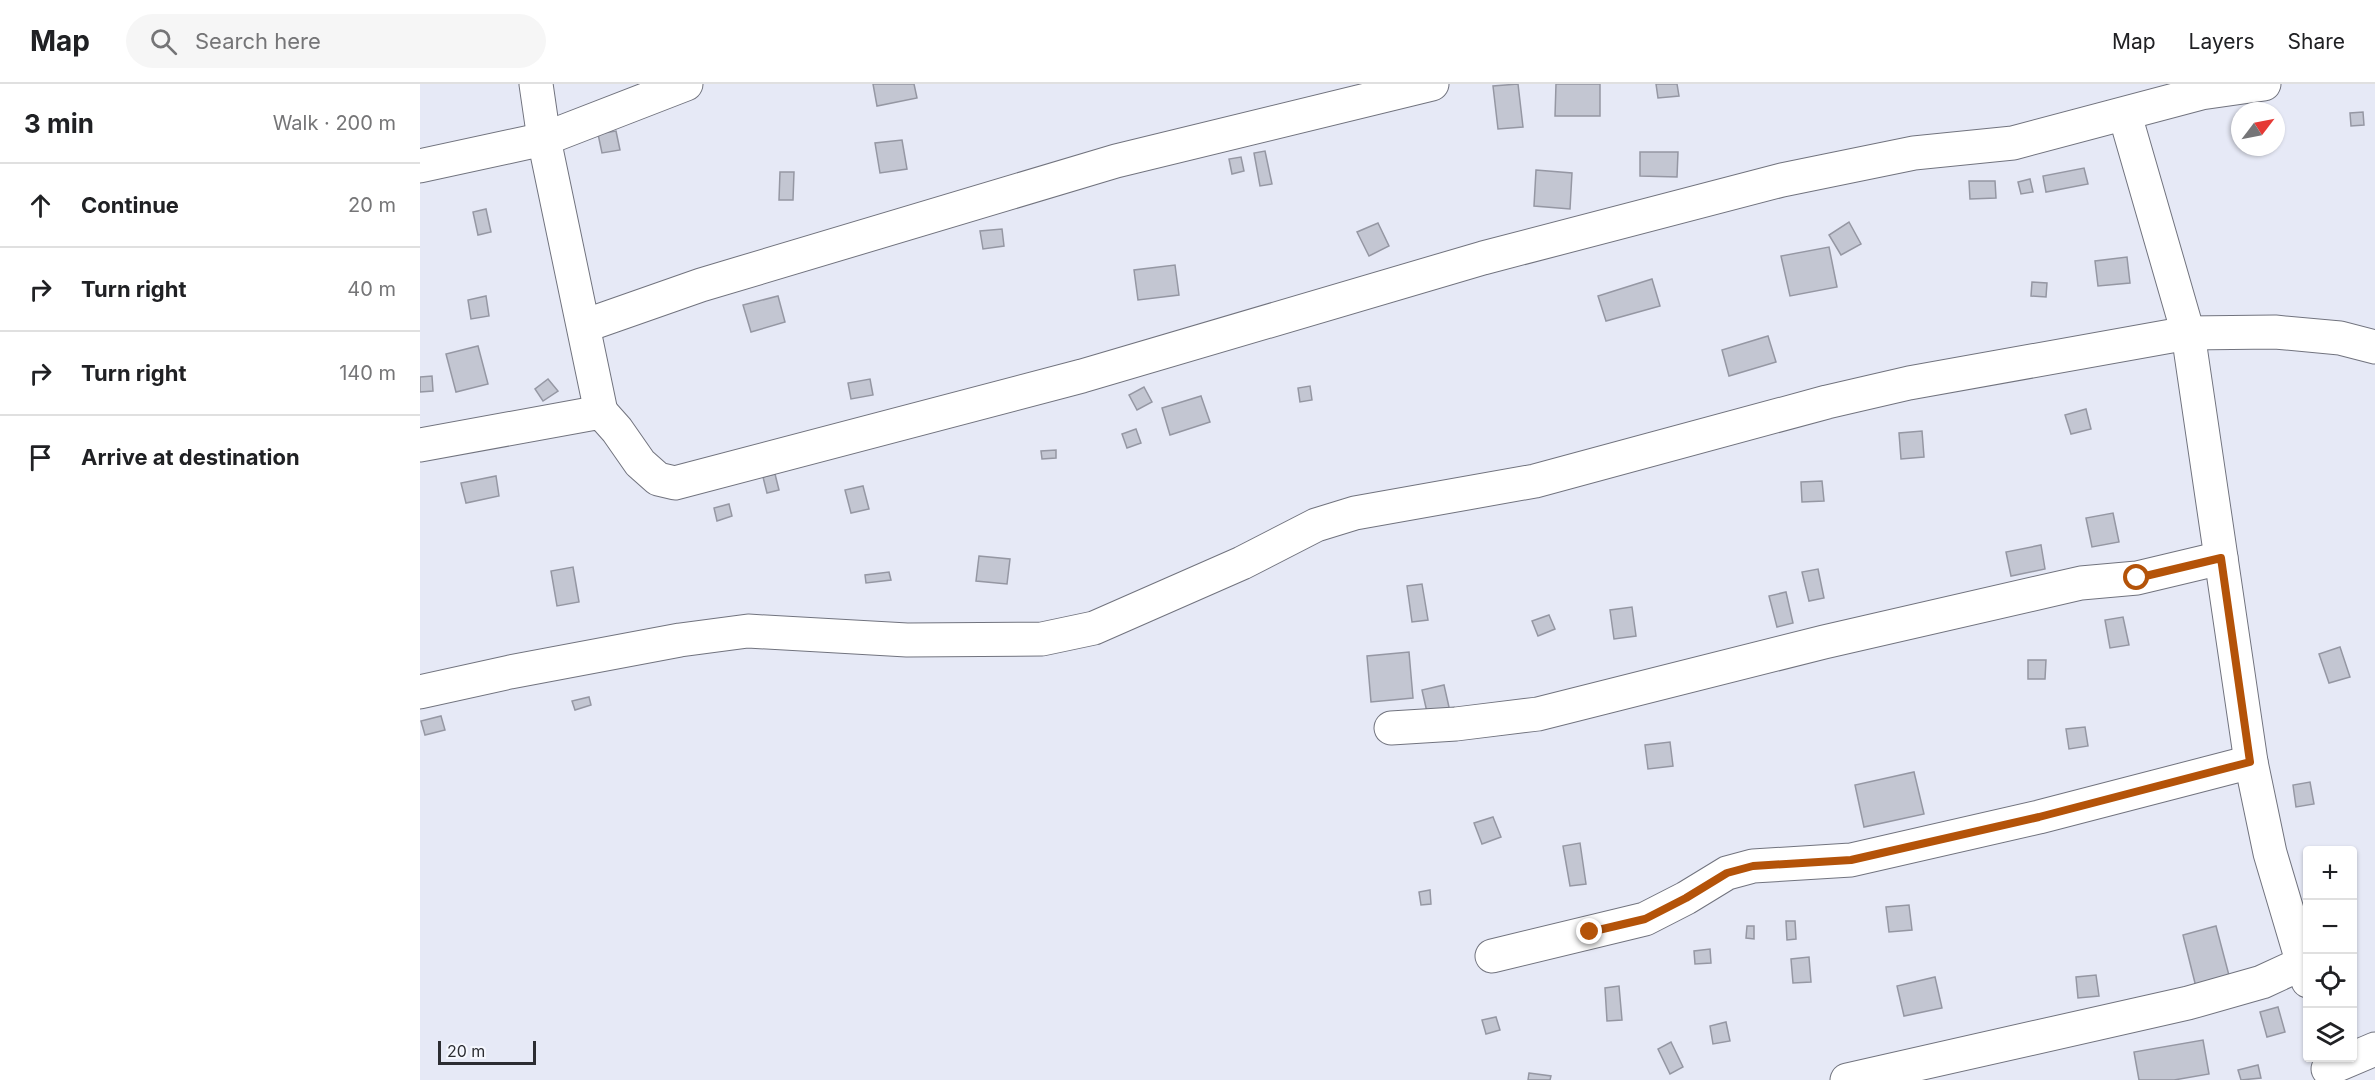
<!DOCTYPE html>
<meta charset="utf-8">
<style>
body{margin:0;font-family:Inter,sans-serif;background:#f6f6f6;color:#202124}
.controls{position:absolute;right:18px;bottom:18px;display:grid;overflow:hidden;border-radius:6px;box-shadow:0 2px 4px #0004}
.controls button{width:54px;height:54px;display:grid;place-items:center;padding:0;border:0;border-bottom:2px solid #e0e0e0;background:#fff;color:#202124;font:30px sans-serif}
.compass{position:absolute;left:1811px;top:18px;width:54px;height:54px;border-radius:50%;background:#fff;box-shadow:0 2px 4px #0004;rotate:58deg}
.scale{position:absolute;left:18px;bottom:15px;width:98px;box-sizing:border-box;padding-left:6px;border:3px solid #2c2d32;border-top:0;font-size:16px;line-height:21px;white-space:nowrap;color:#2c2d32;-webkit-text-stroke:4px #f5f7fe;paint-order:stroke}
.stop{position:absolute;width:18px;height:18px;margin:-14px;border:4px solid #b45309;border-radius:50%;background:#fff}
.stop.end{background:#b45309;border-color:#fff;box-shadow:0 2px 6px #0008}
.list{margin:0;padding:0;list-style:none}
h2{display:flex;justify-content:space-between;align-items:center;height:78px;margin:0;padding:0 24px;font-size:26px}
h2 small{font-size:20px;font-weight:400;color:#757577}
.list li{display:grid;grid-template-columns:39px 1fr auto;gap:18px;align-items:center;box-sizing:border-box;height:84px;padding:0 24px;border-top:2px solid #e0e0e0}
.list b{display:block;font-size:22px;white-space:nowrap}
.list em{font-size:20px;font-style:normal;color:#757577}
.icon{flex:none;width:33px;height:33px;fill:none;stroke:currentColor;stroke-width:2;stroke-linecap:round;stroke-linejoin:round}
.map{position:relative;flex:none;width:1955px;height:996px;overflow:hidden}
header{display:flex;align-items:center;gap:36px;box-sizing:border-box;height:84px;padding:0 30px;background:#fff;border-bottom:2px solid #e0e0e0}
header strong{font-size:28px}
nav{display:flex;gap:33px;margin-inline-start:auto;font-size:21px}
.search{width:420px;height:54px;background:#f6f6f6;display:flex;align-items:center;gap:15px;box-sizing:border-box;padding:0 21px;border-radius:33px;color:#757577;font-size:22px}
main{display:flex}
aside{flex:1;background:#fff}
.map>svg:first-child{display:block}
.building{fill:#c3c6d2;stroke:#9597a3;stroke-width:1.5}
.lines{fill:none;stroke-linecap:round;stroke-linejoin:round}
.minor-casing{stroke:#71737e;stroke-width:35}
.minor{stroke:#fff;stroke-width:33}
.route{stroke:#b45309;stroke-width:8}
</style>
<header>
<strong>Map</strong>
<div class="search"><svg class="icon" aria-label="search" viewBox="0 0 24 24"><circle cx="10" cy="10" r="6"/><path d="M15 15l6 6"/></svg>Search here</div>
<nav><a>Map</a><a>Layers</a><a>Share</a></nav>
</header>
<main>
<aside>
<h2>3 min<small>Walk · 200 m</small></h2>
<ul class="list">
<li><svg class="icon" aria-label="ahead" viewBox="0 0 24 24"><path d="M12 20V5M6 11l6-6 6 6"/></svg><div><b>Continue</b></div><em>20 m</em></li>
<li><svg class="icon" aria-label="right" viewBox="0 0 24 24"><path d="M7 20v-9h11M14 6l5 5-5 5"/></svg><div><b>Turn right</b></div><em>40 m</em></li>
<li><svg class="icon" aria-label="right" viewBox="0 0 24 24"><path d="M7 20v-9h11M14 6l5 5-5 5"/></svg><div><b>Turn right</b></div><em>140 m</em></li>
<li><svg class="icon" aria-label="arrive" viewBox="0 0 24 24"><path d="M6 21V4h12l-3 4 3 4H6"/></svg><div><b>Arrive at destination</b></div></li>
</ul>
</aside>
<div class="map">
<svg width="1955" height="996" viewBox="0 0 1955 996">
<rect width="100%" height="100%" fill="#e6e9f6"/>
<g class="building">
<polygon points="453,0 494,0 497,14 457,22"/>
<polygon points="1098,0 1103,43 1078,45 1073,2"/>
<polygon points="1136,0 1180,0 1180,32 1135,32"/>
<polygon points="1236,0 1257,0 1259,12 1238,14"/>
<polygon points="1943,28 1944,41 1931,42 1930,29"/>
<polygon points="196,47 200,66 182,69 178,50"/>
<polygon points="482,56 487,85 460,89 455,59"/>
<polygon points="845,67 852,100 840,102 834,69"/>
<polygon points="1220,68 1258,68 1257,93 1220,92"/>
<polygon points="821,73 824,87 812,90 809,75"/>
<polygon points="1664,84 1668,100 1626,108 1623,92"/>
<polygon points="1116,86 1152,89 1150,125 1114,122"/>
<polygon points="360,88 374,88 373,116 359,116"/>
<polygon points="1610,95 1613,108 1601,110 1598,98"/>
<polygon points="1549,97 1575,97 1576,114 1550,115"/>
<polygon points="66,125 71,148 58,151 53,128"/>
<polygon points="1429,138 1441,160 1421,171 1409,151"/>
<polygon points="958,139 969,162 949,172 937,148"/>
<polygon points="582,145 584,162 563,165 560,147"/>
<polygon points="1409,163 1417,203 1370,212 1361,172"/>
<polygon points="1707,173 1710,199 1678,202 1675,177"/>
<polygon points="755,181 759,211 718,216 714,186"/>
<polygon points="1232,195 1240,222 1186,237 1178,212"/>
<polygon points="1612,198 1627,199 1626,213 1611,212"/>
<polygon points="66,212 69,232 51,235 48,216"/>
<polygon points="358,212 365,238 331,248 323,221"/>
<polygon points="1348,252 1356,278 1309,292 1302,266"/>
<polygon points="58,262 68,300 36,308 26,270"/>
<polygon points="12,292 13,307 0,308 0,293"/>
<polygon points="128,295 138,307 123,317 115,305"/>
<polygon points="450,295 453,311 431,315 428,299"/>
<polygon points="890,302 892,316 880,318 878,304"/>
<polygon points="724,303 732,318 717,326 709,311"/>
<polygon points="781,312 790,338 750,351 742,324"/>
<polygon points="1666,325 1671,345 1651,350 1645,331"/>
<polygon points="716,345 721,359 707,364 702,350"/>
<polygon points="1502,347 1504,373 1481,375 1479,349"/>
<polygon points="636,366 636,374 622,375 621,367"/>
<polygon points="355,390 359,406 347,409 343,393"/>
<polygon points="76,392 79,412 46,419 41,399"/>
<polygon points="1402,397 1404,417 1382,418 1381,398"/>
<polygon points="443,402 449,425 431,429 425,406"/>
<polygon points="309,420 312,432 297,437 294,424"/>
<polygon points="1693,429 1699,458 1672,463 1666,434"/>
<polygon points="1621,461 1625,485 1591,492 1586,468"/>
<polygon points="559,472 590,475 587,500 556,497"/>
<polygon points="153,483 159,518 137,522 131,487"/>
<polygon points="1398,485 1404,514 1389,517 1382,488"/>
<polygon points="469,488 471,496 446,499 445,491"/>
<polygon points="1002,500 1008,536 992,538 987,502"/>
<polygon points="1366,508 1373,539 1357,543 1349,512"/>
<polygon points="1212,523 1216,552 1194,555 1190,526"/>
<polygon points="1129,531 1135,545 1118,552 1112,537"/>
<polygon points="1703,533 1709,561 1690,564 1685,536"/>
<polygon points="1920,563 1930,593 1909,599 1899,570"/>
<polygon points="989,568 993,614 951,618 947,572"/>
<polygon points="1608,576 1626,576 1625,595 1608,595"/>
<polygon points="1024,601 1031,632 1009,637 1002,606"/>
<polygon points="169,613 171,621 155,626 152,617"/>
<polygon points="21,632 25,646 5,651 1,637"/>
<polygon points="1665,643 1668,662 1649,665 1646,645"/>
<polygon points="1250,658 1253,682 1228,685 1225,661"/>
<polygon points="1494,688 1504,730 1444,743 1435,701"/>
<polygon points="1890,698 1894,720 1876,723 1873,701"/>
<polygon points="1073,733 1081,753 1062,760 1054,739"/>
<polygon points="1160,759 1166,800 1150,802 1143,762"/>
<polygon points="1010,806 1011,820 1001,821 999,808"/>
<polygon points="1489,821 1492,846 1469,848 1466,823"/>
<polygon points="1366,837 1375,837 1376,855 1367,856"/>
<polygon points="1327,842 1334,842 1334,855 1326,854"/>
<polygon points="1796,842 1811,899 1777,907 1763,851"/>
<polygon points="1290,865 1291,879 1275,880 1274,867"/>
<polygon points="1389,873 1391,898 1373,899 1371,875"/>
<polygon points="1676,891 1679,912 1658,914 1656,893"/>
<polygon points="1515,893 1522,924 1484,932 1477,902"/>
<polygon points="1199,902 1202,936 1187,937 1185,904"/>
<polygon points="1858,923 1865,948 1847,953 1840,928"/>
<polygon points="1076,933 1080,946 1066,950 1062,936"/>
<polygon points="1306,938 1310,957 1293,960 1290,942"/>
<polygon points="1783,956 1789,990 1754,996 1719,996 1714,968"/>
<polygon points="1251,958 1263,983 1250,990 1238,965"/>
<polygon points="1838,981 1841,994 1821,996 1818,986"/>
<polygon points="1109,989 1131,992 1130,996 1108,996"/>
</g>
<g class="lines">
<g class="minor-casing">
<g id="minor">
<polyline points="116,0 124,55 181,328"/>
<polyline points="1705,31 1768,249 1831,678 1850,769 1888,897"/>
<polyline points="0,82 124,55 266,0"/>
<polyline points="164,242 281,201 696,77 1012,0"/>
<polyline points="0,361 181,328 197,346 220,379 238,395 255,399 662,292 1063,174 1362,96 1494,69 1593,59 1781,9 1844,0"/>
<polyline points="0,608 90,588 260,556 328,547 487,556 622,555 674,544 822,479 896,441 935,429 1115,397 1407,318 1489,299 1768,249 1855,248 1920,254 1955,263"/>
<polyline points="971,644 1036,640 1118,630 1404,558 1661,499 1717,494 1801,474"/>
<polyline points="1072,872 1225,835 1266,814 1307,789 1333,782 1431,776 1619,733 1831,678"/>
<polyline points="1908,985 1955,965"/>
<polyline points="1427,996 1768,919 1842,898 1883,879"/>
</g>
</g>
<use href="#minor" class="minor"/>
</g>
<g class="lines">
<polyline class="route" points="1170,848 1225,835 1266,814 1307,789 1333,782 1431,776 1619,733 1830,678 1801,474 1717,494"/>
</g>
</svg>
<div class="controls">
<button>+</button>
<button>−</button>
<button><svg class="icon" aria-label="locate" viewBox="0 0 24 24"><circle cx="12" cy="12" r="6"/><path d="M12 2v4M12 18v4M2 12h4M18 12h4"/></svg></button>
<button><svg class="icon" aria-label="layers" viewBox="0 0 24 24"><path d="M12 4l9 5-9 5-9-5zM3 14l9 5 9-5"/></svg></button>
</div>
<svg class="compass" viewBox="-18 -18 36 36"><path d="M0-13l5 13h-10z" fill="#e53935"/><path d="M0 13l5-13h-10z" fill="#757577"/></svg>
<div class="scale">20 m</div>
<div class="stop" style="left:1717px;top:494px"></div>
<div class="stop end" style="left:1170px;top:848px"></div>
</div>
</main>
